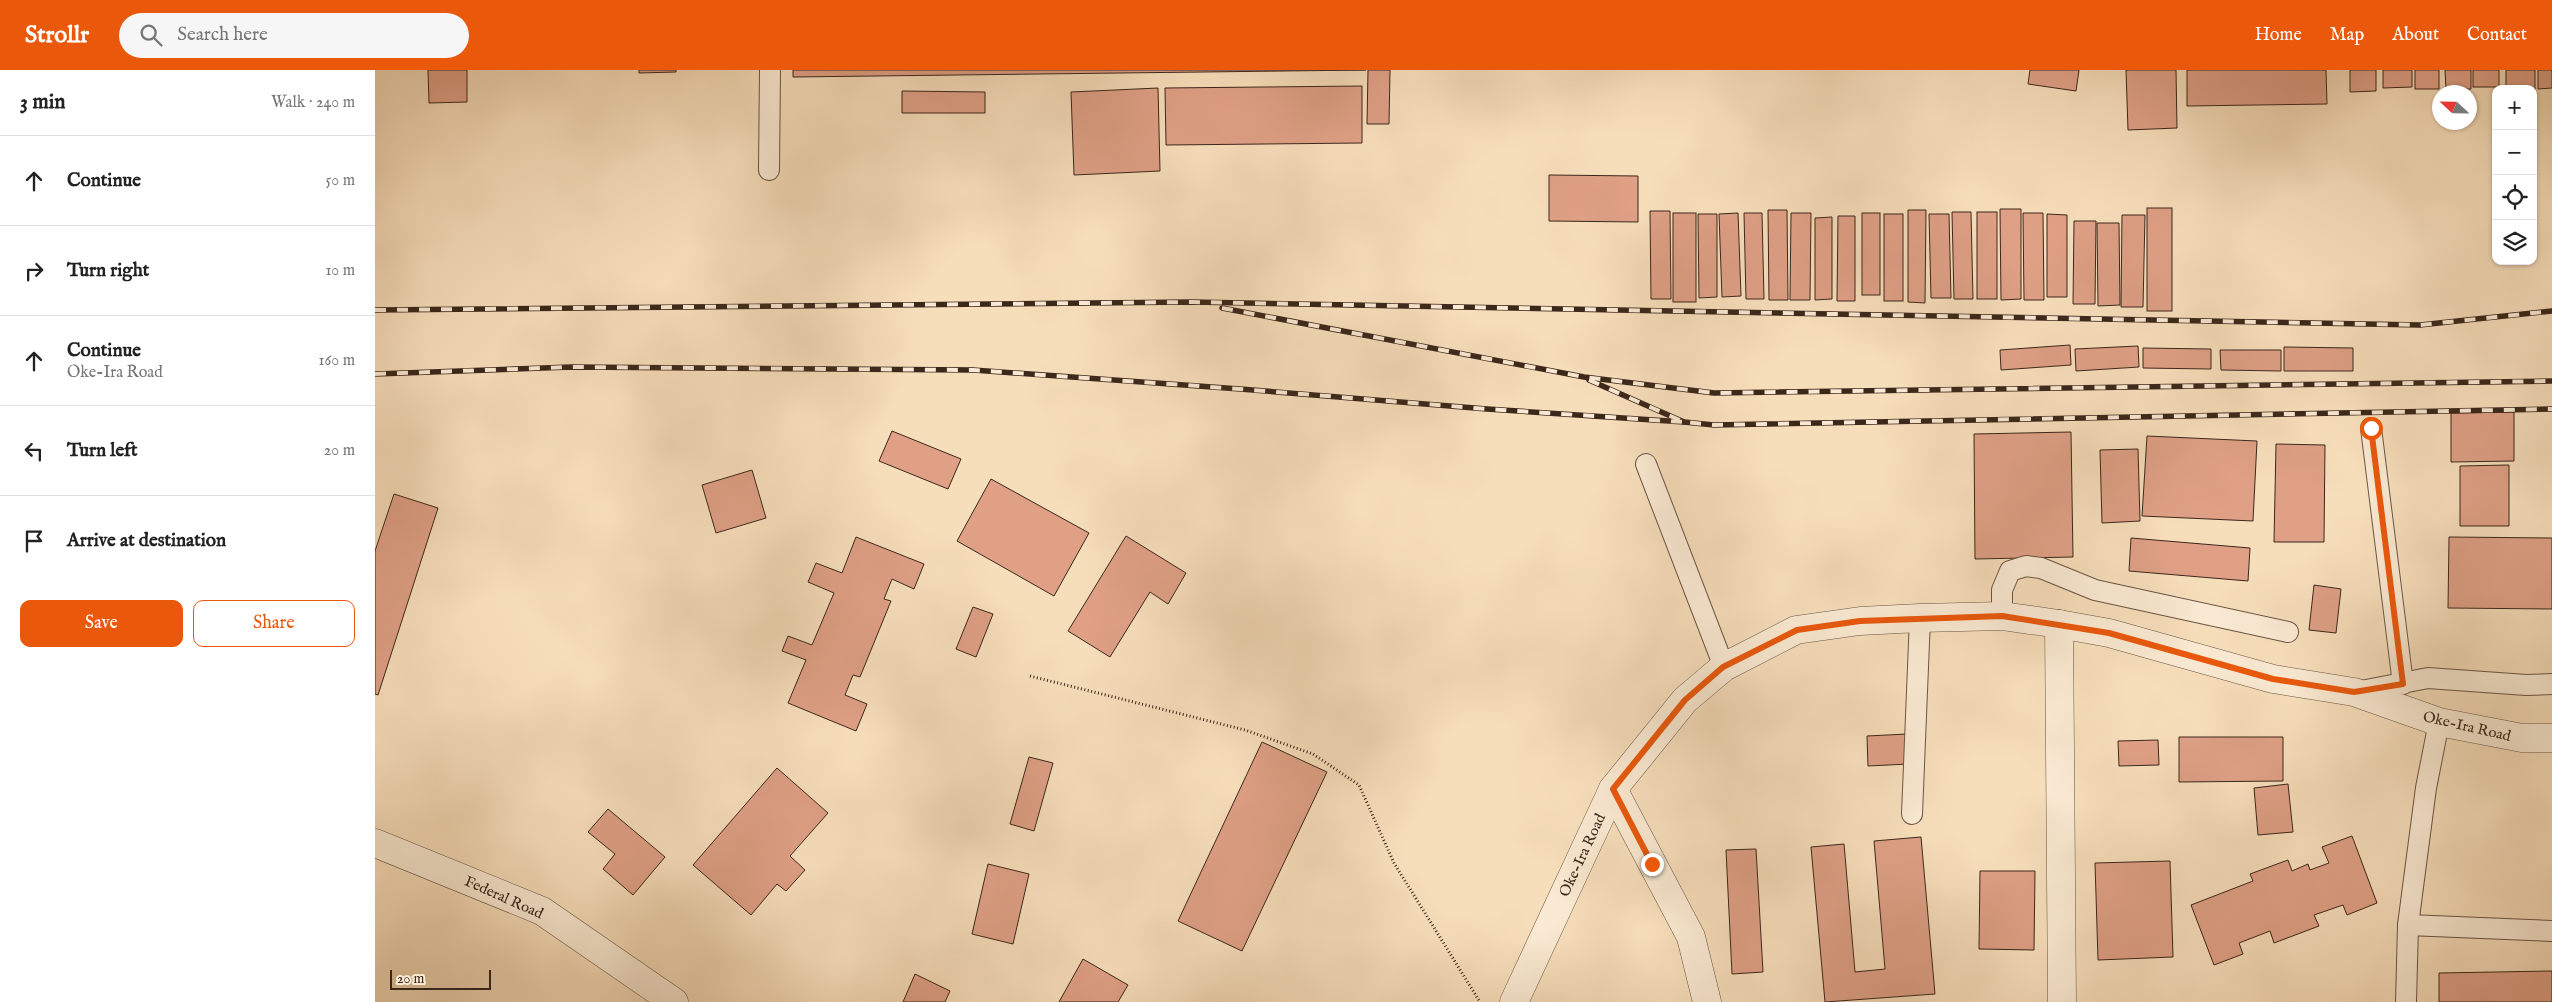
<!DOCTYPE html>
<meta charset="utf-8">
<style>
body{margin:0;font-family:"IM FELL English",serif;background:#f6f6f6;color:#222}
.controls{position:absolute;right:15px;top:15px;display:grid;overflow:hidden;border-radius:10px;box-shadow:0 1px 4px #0004}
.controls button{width:45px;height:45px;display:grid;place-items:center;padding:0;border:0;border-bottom:1px solid #e0e0e0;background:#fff;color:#222;font:25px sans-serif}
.compass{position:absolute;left:2057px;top:15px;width:45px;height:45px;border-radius:50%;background:#fff;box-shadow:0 1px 4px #0004;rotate:292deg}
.scale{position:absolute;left:15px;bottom:12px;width:101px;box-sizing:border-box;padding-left:5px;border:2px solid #3c271b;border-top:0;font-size:14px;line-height:18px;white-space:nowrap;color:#3c271b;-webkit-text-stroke:4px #faead3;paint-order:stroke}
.stop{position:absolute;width:15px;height:15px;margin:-11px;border:4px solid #ea580c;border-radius:50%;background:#fff}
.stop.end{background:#ea580c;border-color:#fff;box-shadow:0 1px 5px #0008}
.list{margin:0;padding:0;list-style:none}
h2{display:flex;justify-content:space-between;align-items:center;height:65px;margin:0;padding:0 20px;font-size:21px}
h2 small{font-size:16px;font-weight:400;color:#767676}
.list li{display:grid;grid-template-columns:32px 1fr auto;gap:15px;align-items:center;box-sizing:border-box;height:90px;padding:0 20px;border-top:1px solid #e0e0e0}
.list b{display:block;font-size:19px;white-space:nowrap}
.list p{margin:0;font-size:16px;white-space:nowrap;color:#767676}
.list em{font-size:16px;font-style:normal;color:#767676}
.actions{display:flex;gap:10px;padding:15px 20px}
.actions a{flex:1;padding:11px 0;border:1px solid #ea580c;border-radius:10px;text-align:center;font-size:18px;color:#ea580c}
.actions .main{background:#ea580c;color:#fff}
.icon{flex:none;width:28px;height:28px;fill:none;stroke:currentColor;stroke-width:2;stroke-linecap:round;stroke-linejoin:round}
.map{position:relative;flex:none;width:2177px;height:932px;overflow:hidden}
header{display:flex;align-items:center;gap:30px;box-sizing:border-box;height:70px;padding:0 25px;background:#ea580c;color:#fff}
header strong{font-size:24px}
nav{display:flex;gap:28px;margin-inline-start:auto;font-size:18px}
.search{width:350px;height:45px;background:#f6f6f6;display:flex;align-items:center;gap:12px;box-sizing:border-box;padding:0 18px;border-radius:28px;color:#767676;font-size:19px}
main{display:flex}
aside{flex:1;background:#fff}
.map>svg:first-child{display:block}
.building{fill:#dfa086;stroke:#3c271b}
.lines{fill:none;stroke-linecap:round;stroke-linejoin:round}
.service-casing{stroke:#6b5543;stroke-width:22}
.minor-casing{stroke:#6b5543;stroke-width:29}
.path{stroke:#3c271b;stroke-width:3;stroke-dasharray:1 2.5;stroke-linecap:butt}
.service{stroke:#faead3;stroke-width:20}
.minor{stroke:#faead3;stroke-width:28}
.rail-casing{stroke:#3c271b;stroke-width:5.5}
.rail{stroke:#faead3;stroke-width:4;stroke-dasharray:11;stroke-linecap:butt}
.route{stroke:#ea580c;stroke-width:6}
.labels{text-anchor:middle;stroke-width:4;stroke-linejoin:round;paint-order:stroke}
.street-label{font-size:15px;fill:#3c271b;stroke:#faead3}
</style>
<header>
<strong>Strollr</strong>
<div class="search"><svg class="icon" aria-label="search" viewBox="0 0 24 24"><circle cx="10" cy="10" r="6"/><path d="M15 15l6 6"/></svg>Search here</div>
<nav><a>Home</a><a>Map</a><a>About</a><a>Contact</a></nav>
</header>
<main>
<aside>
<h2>3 min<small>Walk · 240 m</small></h2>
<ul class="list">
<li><svg class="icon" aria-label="ahead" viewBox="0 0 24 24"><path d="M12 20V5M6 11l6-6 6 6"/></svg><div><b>Continue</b></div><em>50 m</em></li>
<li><svg class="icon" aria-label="right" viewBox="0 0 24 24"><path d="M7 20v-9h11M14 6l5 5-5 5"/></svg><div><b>Turn right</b></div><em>10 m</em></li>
<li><svg class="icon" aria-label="ahead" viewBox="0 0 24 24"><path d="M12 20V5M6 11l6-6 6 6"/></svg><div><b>Continue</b><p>Oke-Ira Road</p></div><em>160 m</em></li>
<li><svg class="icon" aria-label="left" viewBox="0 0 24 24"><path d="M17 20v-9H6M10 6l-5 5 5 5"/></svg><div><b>Turn left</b></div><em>20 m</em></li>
<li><svg class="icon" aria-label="arrive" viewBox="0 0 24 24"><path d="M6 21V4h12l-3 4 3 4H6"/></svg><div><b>Arrive at destination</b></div></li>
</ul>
<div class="actions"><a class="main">Save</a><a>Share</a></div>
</aside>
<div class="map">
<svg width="2177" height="932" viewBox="0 0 2177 932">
<rect width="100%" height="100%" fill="#f7debb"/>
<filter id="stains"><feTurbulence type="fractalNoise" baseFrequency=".004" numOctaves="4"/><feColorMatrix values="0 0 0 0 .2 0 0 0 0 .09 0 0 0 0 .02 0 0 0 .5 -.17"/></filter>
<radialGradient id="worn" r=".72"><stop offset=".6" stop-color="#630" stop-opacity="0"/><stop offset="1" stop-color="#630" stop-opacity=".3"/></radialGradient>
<g class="building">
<polygon points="53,0 92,0 92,32 54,33"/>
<polygon points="264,0 301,0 301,2 264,3"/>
<polygon points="418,0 991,0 418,7"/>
<polygon points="993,0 1015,0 1014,54 992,54"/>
<polygon points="1655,0 1704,0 1701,21 1653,14"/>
<polygon points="1751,0 1801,0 1802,58 1753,60"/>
<polygon points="1812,0 1951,0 1952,34 1812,36"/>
<polygon points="1975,0 2001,0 2001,21 1975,22"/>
<polygon points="2008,0 2037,0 2037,17 2008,18"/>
<rect x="2040" y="0" width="24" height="19"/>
<polygon points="2070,0 2096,0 2096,19 2071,20"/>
<rect x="2098" y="0" width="26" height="17"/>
<rect x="2131" y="0" width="29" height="19"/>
<polygon points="2163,0 2177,0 2177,18 2163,19"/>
<polygon points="987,16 987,73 791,75 790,18"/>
<polygon points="783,18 785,101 699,105 696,22"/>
<polygon points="527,21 610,22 610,43 527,43"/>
<polygon points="1174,105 1263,106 1263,152 1174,151"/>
<rect x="1772" y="138" width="25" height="103"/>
<polygon points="1625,139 1646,139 1646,229 1626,230"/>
<polygon points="1393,140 1412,140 1413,230 1394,230"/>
<polygon points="1533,140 1551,140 1550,233 1533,232"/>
<polygon points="1275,141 1295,141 1296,229 1276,229"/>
<polygon points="1577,142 1596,142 1598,229 1579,229"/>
<rect x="1602" y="142" width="20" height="87"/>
<rect x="1298" y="143" width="23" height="89"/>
<polygon points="1363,143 1366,226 1347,227 1344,144"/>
<polygon points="1369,143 1387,143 1389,229 1371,229"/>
<polygon points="1416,143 1436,143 1435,230 1415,230"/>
<rect x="1487" y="143" width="18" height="82"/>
<polygon points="1648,143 1668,143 1669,230 1649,230"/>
<polygon points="1323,144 1342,144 1342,227 1324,228"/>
<rect x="1509" y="144" width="19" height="87"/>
<polygon points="1554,144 1574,144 1576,228 1556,228"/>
<polygon points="1672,144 1692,145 1692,227 1672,227"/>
<polygon points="1747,145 1770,145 1768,237 1746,237"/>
<polygon points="1463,146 1480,146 1480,231 1462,231"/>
<polygon points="1457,147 1457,229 1440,230 1440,148"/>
<polygon points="1699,151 1721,151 1720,234 1698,234"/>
<polygon points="1722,153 1744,153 1745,235 1723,236"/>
<polygon points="1695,275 1696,295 1626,300 1625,280"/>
<polygon points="1763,276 1764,297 1701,301 1700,279"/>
<polygon points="1909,277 1978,278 1978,301 1909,301"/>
<polygon points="1768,278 1836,279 1836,299 1768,298"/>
<polygon points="1845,280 1906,280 1906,301 1846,300"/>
<polygon points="2139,342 2139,391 2076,392 2076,343"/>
<polygon points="517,361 586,389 573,419 504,391"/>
<polygon points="1696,362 1698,487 1600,489 1599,364"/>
<polygon points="1772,366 1882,371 1878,451 1767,446"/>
<polygon points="1901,374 1950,375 1949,472 1899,472"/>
<polygon points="1763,379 1765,451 1727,453 1725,380"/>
<polygon points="2134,395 2134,456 2085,456 2085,396"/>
<polygon points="377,400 391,448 341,463 327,415"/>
<polygon points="616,409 714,463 679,526 582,471"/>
<polygon points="19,424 63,438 3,625 0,624 0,481"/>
<polygon points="751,466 811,503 793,534 775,522 735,587 693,561"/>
<polygon points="481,467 549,494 539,519 517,509 509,529 516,531 485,607 478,605 470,625 492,634 481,661 413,633 431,590 407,581 413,566 437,575 459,523 433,512 441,493 467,503"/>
<polygon points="2074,467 2177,468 2177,539 2073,538"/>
<polygon points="1756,468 1875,478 1873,511 1754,501"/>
<polygon points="1939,515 1966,519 1961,563 1934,560"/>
<polygon points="598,537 618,544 601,587 581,579"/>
<polygon points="1532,664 1534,694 1493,696 1492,666"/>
<polygon points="1804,667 1908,667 1908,711 1804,712"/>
<polygon points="1783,670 1784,695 1744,696 1743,671"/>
<polygon points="887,672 952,702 867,881 803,851"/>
<polygon points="654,687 678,693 659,761 635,754"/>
<polygon points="402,698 453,743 415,786 430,800 411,821 402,814 376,845 318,795"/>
<polygon points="1913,714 1918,762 1883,765 1879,718"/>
<polygon points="233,739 290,787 258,825 228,799 240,784 213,762"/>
<polygon points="1977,766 2002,833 1972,845 1968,835 1939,845 1944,856 1899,873 1895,861 1864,873 1868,884 1839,895 1816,835 1878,811 1875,804 1913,790 1917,801 1933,794 1935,800 1954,793 1947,777"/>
<polygon points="1546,767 1560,924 1450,932 1436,777 1469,774 1480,902 1510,899 1499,771"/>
<polygon points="1381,779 1388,902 1357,904 1351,780"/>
<polygon points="1795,791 1798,887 1723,890 1720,793"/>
<polygon points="613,794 654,804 638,874 597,864"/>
<polygon points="1605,801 1660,801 1659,880 1604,879"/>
<polygon points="708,889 753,915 743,932 684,932"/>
<polygon points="2177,901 2177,932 2064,932 2064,903"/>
<polygon points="540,904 575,921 570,932 528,932"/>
</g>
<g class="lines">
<g class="service-casing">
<g id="service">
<polyline points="394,100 395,0"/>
<polyline points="1996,358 2028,614"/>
<polyline points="1271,394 1349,597"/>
<polyline points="1627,546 1627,520 1635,501 1651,496 1666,498 1720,520 1913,562"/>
<polyline points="1981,622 2053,608 2151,615 2177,614"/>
<polyline points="2064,652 2051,718 2033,855 2177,861"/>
<polyline points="1537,744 1545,548"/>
<polyline points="2031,932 2033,855"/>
</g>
</g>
<g class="minor-casing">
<g id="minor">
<polyline points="1684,554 1687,932"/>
<polyline points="1238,719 1316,867 1332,932"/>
<polyline points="0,773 167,841 299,932"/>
<polyline points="1139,932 1238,719 1310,630 1349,597 1421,560 1485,551 1545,548 1627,546 1684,554 1734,563 1898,609 1979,622 2064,652 2147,668 2177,668"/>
</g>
</g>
<polyline class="path" points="655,606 870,660 938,684 984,715 1019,793 1105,932"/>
<use href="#service" class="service"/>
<use href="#minor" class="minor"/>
<g class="rail-casing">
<g id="rail">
<polyline points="847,238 1209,307 1339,323 2177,311"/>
<polyline points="0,240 817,232 2045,255 2177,241"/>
<polyline points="0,304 196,297 598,300 865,319 1112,339 1309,352"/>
<polyline points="1214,310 1309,352 1339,355 2177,339"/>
</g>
</g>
<use href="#rail" class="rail"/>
</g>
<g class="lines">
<polyline class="route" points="1277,794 1238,719 1310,630 1348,597 1422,560 1485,551 1627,546 1734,563 1898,609 1979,622 2028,614 1996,358"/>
</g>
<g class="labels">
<g class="street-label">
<text transform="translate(2092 656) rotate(13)" y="5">Oke-Ira Road</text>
<text transform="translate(1207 785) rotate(-65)" y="5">Oke-Ira Road</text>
<text transform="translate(129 827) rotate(24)" y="5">Federal Road</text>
</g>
</g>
<rect width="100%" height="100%" filter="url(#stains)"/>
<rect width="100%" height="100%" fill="url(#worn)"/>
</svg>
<div class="controls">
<button>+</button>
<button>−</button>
<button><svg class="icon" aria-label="locate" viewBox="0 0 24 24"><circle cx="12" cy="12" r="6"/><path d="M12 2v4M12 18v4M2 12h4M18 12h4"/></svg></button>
<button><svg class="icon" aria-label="layers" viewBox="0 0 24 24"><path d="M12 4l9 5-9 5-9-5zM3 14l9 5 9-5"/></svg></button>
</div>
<svg class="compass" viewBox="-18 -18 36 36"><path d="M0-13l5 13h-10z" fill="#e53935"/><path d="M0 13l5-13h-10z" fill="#767676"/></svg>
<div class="scale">20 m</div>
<div class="stop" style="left:1996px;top:358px"></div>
<div class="stop end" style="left:1277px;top:794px"></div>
</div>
</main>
